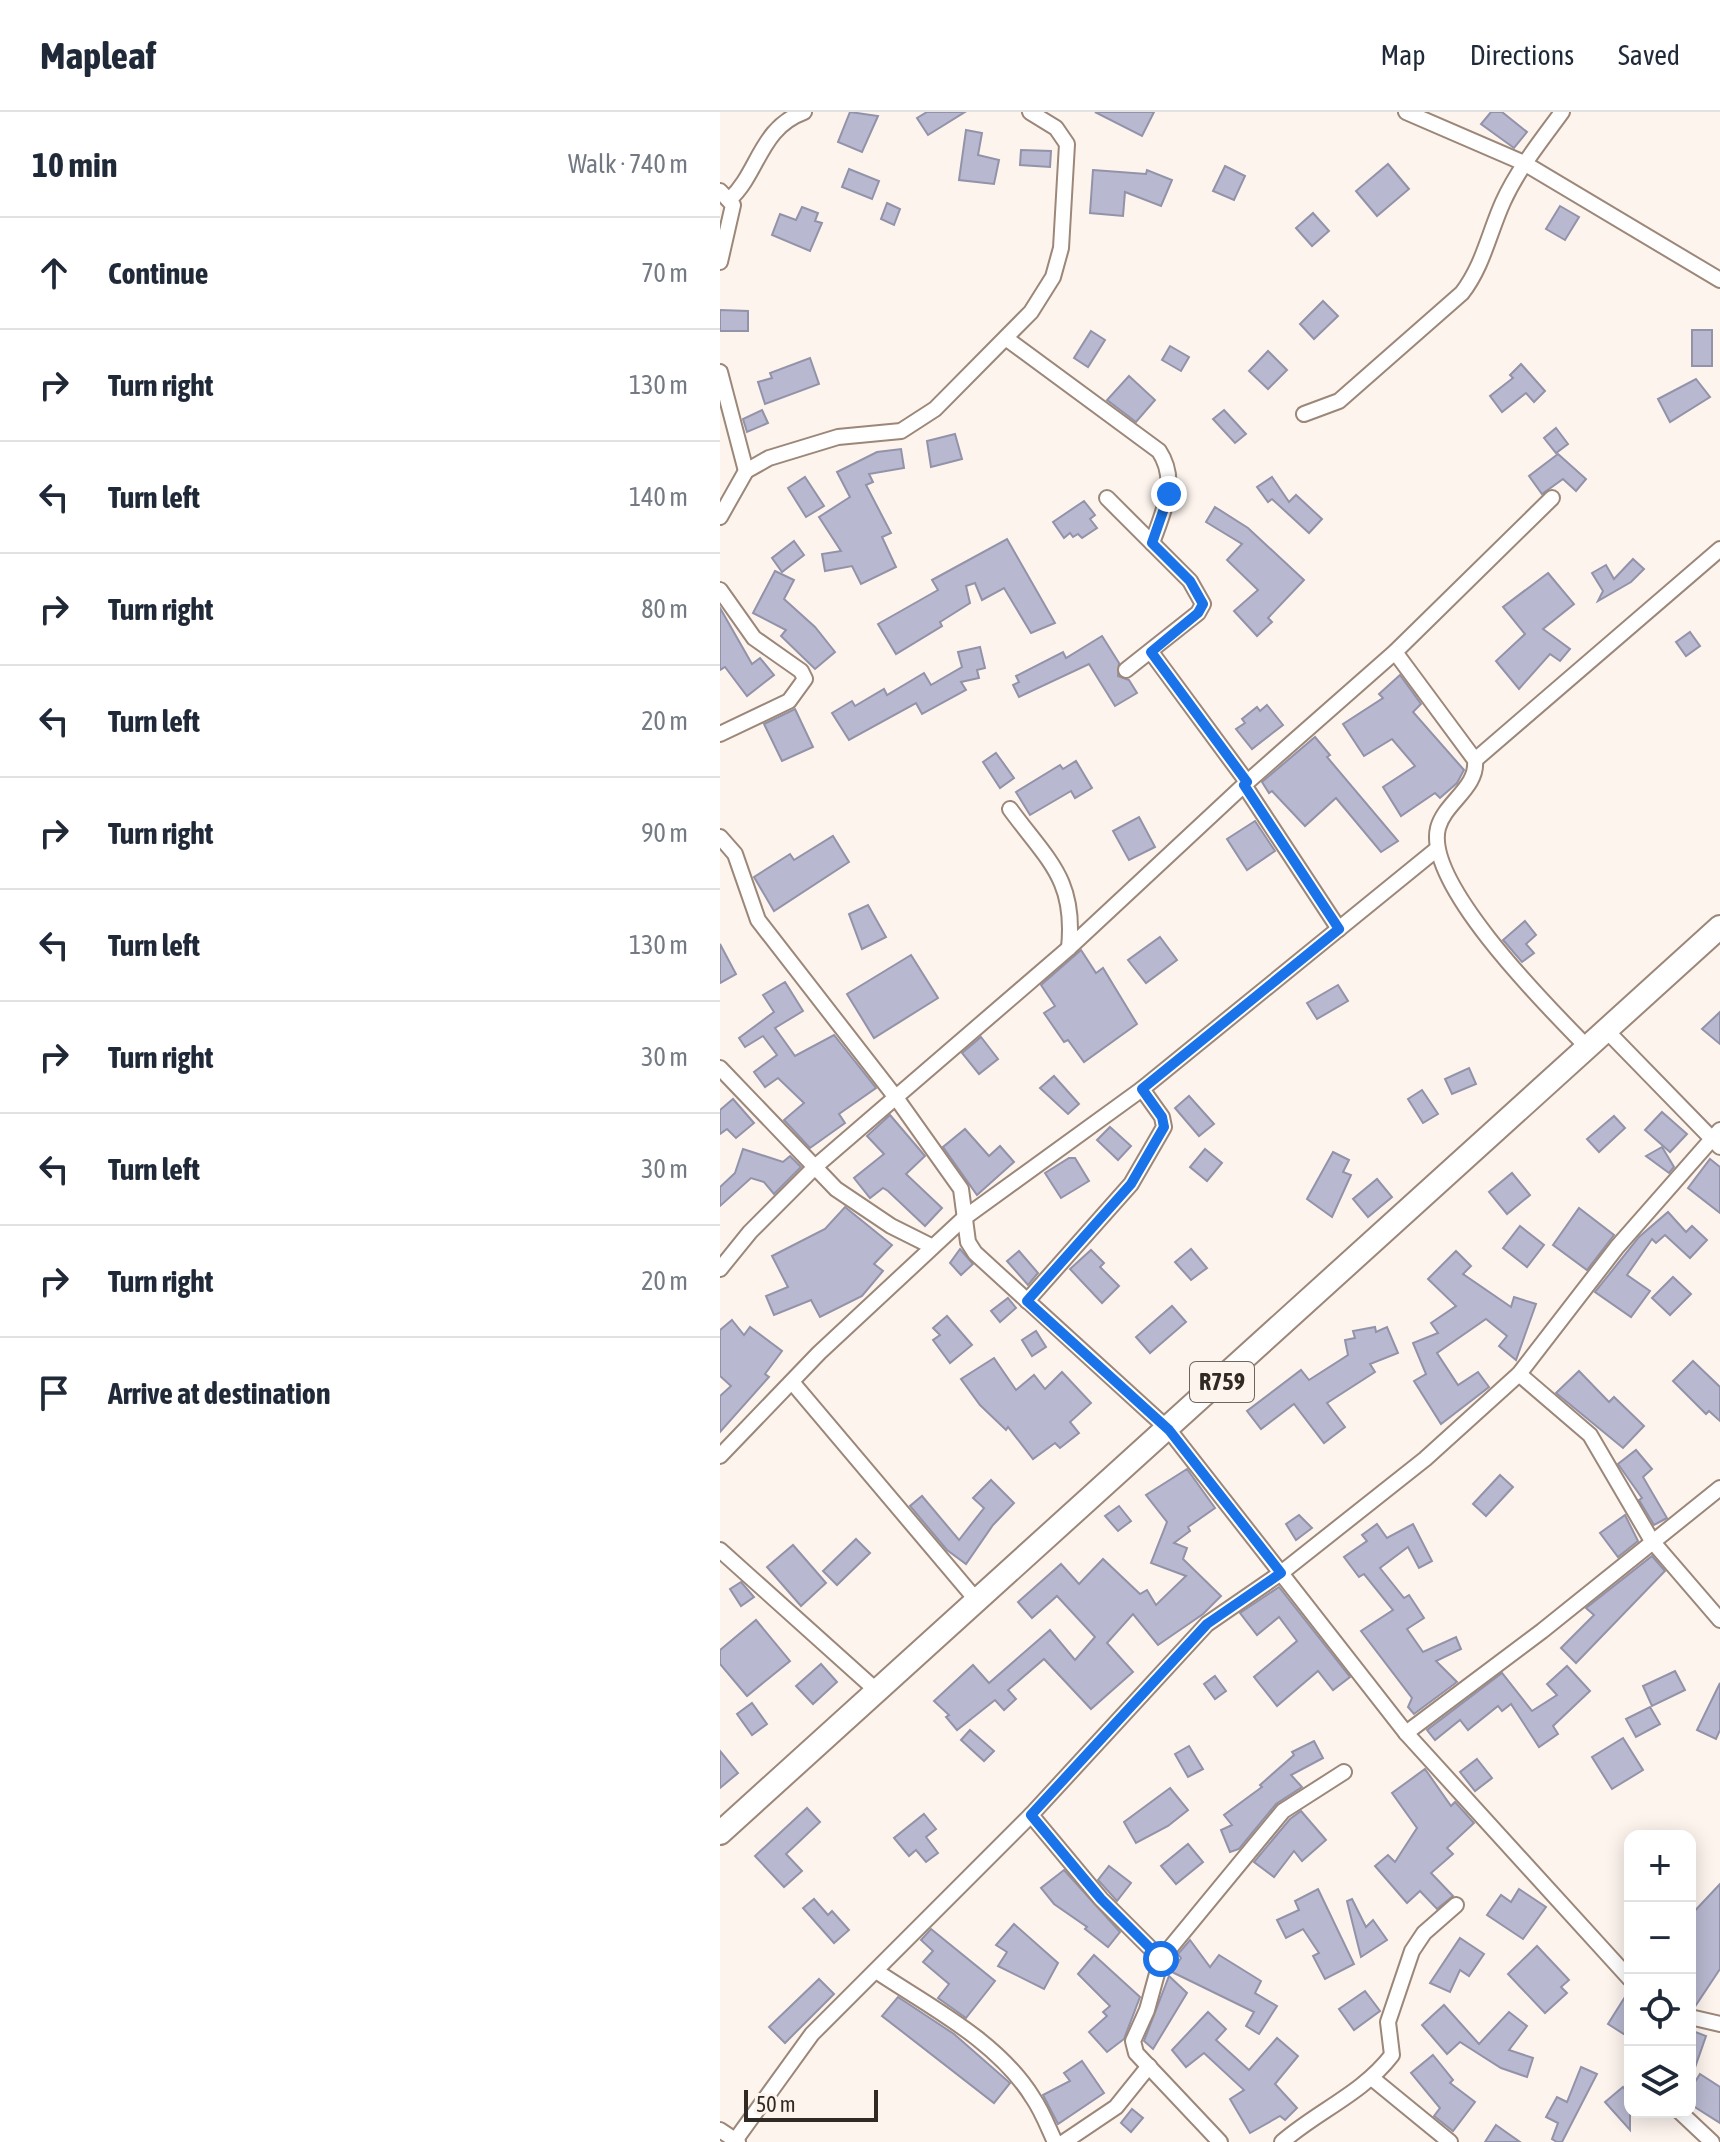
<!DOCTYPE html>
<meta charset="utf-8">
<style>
body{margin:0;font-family:"Asap Condensed",sans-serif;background:#f6f6f7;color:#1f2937}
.controls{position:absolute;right:24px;bottom:24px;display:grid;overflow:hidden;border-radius:16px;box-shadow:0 4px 20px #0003}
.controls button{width:72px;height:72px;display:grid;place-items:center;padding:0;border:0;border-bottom:2px solid #e0e1e3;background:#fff;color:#1f2937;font:40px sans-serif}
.scale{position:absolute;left:24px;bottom:20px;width:134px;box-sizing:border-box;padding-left:8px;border:4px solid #312923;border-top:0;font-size:22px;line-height:28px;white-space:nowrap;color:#312923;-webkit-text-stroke:6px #fdf4ee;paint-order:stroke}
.stop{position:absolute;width:24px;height:24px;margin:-18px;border:6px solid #1a73e8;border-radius:50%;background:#fff}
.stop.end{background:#1a73e8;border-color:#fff;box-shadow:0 2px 8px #0008}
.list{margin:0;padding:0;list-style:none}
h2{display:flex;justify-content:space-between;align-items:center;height:104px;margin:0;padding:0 32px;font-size:34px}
h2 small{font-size:26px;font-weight:400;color:#747a83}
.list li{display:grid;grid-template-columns:52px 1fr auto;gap:24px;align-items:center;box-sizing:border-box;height:112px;padding:0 32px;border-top:2px solid #e0e1e3}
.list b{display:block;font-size:30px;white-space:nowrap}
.list em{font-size:26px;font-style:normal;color:#747a83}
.icon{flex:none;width:44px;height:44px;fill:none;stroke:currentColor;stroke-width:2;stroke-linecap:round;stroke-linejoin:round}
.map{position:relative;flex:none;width:1000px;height:2030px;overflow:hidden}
header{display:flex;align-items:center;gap:48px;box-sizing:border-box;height:112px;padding:0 40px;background:#fff;border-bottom:2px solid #e0e1e3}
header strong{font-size:38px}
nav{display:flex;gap:44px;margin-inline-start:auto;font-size:28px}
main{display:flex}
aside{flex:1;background:#fff}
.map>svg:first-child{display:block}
.building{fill:#b8b8d0;stroke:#9292a9;stroke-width:2}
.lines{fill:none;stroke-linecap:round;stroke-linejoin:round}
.minor-casing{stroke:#9c8779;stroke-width:18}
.primary-casing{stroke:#9c8779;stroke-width:26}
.minor{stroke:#fff;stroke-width:14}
.primary{stroke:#fff;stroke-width:22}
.route{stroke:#1a73e8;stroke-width:10}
.labels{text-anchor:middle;stroke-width:8;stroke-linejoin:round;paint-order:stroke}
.shield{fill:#fdf4ee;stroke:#6e6660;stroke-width:2}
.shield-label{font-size:24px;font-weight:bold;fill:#312923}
</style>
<header>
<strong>Mapleaf</strong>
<nav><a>Map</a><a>Directions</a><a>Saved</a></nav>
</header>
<main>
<aside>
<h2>10 min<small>Walk · 740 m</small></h2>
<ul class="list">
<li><svg class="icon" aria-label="ahead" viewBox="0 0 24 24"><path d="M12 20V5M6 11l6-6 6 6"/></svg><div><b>Continue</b></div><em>70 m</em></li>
<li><svg class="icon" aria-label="right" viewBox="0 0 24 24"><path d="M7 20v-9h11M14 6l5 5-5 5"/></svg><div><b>Turn right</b></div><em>130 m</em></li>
<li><svg class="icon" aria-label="left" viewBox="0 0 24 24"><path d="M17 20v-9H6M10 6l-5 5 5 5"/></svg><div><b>Turn left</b></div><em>140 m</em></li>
<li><svg class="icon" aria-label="right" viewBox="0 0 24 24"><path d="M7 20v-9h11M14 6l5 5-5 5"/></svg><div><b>Turn right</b></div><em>80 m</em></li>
<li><svg class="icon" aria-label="left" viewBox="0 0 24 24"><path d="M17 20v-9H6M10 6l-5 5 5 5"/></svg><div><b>Turn left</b></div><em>20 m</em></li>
<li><svg class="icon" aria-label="right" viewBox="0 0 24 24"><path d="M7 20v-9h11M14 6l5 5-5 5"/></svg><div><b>Turn right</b></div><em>90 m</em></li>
<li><svg class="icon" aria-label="left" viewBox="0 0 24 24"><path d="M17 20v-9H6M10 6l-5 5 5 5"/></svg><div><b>Turn left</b></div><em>130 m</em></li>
<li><svg class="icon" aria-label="right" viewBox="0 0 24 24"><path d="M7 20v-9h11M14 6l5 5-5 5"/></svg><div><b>Turn right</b></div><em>30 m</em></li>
<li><svg class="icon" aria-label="left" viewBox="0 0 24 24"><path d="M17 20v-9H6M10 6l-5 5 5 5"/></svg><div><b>Turn left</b></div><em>30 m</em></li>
<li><svg class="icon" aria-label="right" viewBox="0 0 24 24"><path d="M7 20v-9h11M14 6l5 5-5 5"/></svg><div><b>Turn right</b></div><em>20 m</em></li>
<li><svg class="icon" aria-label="arrive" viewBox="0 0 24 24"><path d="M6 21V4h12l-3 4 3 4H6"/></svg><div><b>Arrive at destination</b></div></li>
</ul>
</aside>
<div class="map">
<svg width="1000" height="2030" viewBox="0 0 1000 2030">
<rect width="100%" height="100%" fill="#fdf4ee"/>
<g class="building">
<polygon points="130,0 158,4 142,40 118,30"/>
<polygon points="207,0 245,0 208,23 197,6"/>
<polygon points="375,0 434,0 422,24"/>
<polygon points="771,0 782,0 807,20 794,36 761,12"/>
<polygon points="246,18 262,21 258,43 279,48 274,72 239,68"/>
<polygon points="301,38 331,39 330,55 300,53"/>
<polygon points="668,52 689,77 657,104 636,79"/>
<polygon points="505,54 525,64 514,88 493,79"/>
<polygon points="129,57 159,69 152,87 122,75"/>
<polygon points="373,58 426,62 427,58 452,68 441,94 405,80 403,104 370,101"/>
<polygon points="167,91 180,97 174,113 161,107"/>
<polygon points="840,94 859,105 845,128 826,117"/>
<polygon points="82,95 98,101 95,109 102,111 90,139 52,123 60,102 76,108"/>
<polygon points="593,101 609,119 592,134 576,116"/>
<polygon points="603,189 618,204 594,227 580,212"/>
<polygon points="0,198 28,199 28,219 0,219"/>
<rect x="972" y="218" width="20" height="36"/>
<polygon points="371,219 385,228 368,255 354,246"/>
<polygon points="450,234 469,245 461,259 442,248"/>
<polygon points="548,239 567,258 548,277 529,259"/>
<polygon points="90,246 99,272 45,292 38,270 52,266 50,261"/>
<polygon points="801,252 825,279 814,290 806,281 782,300 770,284 793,266 790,263"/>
<polygon points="409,264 435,288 416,310 387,288"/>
<polygon points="976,267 990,285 950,310 938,287"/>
<polygon points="42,298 48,311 27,320 23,307"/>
<polygon points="504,298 526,322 515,331 493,307"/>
<polygon points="836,316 848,332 836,341 824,326"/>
<polygon points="235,322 242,347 211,355 207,329"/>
<polygon points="181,337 184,356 149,362 153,370 146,373 171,421 162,425 176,455 141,472 132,454 105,459 102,442 121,439 99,405 130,385 117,360 157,340"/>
<polygon points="838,342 866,367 856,379 843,367 822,382 809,364"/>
<polygon points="85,365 104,394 86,405 68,376"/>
<polygon points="552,365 569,390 576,383 602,407 589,421 552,387 548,390 537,375"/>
<polygon points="364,389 375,403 370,407 377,416 362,426 358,422 353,425 350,421 344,426 333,410"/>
<polygon points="495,395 528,416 584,468 548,506 552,510 537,524 514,499 538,478 507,448 522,432 486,410"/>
<polygon points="287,427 335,511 311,521 284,476 262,488 255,471 246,474 250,491 220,510 222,514 176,542 158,512 218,478 212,468"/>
<polygon points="74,429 84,443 62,460 52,446"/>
<polygon points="913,447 924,457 911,470 878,489 883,479 872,461 886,453 894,467"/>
<polygon points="55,459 74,468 64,487 95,515 115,540 95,557 61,524 66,518 33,501"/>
<polygon points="828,461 854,492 823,517 850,537 840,549 830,542 799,577 776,549 805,522 783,495"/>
<polygon points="0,496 32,552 40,546 54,563 27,584 5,555 0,558"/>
<polygon points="970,520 980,534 966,544 956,530"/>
<polygon points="382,524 399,551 398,564 409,568 417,581 395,594 369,552 299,585 293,573 299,570 296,564 343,540 346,546"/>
<polygon points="260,535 265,556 257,558 259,566 241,570 246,578 202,602 196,591 129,628 112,601 132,589 135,594 164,577 167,583 204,561 211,573 242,555 238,540"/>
<polygon points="680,563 701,592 693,600 744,658 737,671 720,686 715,681 681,704 663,675 695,654 672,627 644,644 623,612 663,586 659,582"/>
<polygon points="547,593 563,613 532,637 516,617 525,611 522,607 537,595 540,599"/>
<polygon points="75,597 93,635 62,649 44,612"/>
<polygon points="595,625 610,643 607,645 678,729 661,740 616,686 585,714 552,679 549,681 542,670"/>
<polygon points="276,641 294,666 280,676 263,650"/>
<polygon points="356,649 372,676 355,686 351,679 310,703 296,680 340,653 343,657"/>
<polygon points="419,705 435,735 409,748 393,719"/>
<polygon points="535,709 555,739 527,758 507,727"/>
<polygon points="113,724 129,750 54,799 34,765 70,742 74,748"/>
<polygon points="148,793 166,825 142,837 129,802"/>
<polygon points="805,809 816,823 806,832 814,841 802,850 783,828"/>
<polygon points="440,825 457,848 426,871 408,848"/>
<polygon points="0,832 16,862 0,871"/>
<polygon points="361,838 376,861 383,856 417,912 364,950 348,928 344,930 324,901 335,894 321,873"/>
<polygon points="191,843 218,886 154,926 127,882"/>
<polygon points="65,870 83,899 55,916 75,944 114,923 156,976 119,1002 125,1011 90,1036 64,1008 84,991 58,966 45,975 34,960 57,943 43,924 25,935 19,926 54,900 43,883"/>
<polygon points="618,873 628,889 597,907 587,891"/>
<polygon points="1000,900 1000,932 982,917"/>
<polygon points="261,925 278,947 259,962 242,941"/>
<polygon points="749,956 756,972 732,982 725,967"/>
<polygon points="334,964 359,992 348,1002 320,976"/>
<polygon points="702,978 718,1002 703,1011 688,987"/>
<polygon points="469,984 494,1012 479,1024 455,996"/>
<polygon points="13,987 34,1011 16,1026 7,1017 0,1022 0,998"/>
<polygon points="942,1000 967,1022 950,1040 925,1018"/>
<polygon points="170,1003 205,1044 186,1062 222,1096 205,1114 168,1079 163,1076 150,1086 134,1066 164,1042 147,1024"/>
<polygon points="894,1004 905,1016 879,1040 867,1027"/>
<polygon points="390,1015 411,1034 398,1048 377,1028"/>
<polygon points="245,1017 269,1044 280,1034 294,1050 257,1083 223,1035"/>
<polygon points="942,1035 954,1055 949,1061 926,1044"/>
<polygon points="23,1037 63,1050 70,1044 81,1055 54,1082 44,1070 31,1066 0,1094 0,1075 15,1061"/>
<polygon points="485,1037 502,1051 487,1069 470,1055"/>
<polygon points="613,1040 629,1048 623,1060 631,1063 612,1105 587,1087"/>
<polygon points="349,1046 355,1046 369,1069 341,1086 325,1061"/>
<polygon points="990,1047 1000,1055 1000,1101 968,1076"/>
<polygon points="792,1061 810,1083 787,1102 769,1080"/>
<polygon points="657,1067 672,1085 648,1105 633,1087"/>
<polygon points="125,1095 172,1133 154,1152 163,1159 142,1184 100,1205 91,1188 54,1203 46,1184 68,1175 52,1144 105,1117"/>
<polygon points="859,1096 894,1123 867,1158 833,1133"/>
<polygon points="948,1100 966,1120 972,1114 987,1128 970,1146 945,1123 936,1131 932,1127 907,1163 930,1179 911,1205 875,1180 919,1125"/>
<polygon points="800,1114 824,1133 807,1155 783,1136"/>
<polygon points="240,1137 253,1152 241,1163 230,1151"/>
<polygon points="471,1137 487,1156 471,1168 455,1150"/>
<polygon points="371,1138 384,1151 380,1155 399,1174 382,1191 350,1157"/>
<polygon points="299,1139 318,1161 308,1173 287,1149"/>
<polygon points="736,1139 751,1154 743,1162 791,1195 794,1185 816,1192 796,1248 779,1234 787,1224 766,1207 717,1241 738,1273 758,1260 769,1275 721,1312 694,1269 706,1262 693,1231 718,1221 711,1211 736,1194 708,1167"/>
<polygon points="953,1165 971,1182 950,1203 932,1186"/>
<polygon points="288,1186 296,1196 280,1210 271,1199"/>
<polygon points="452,1194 466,1210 430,1241 416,1225"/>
<polygon points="227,1204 252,1233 230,1251 213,1228 220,1223 213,1216"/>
<polygon points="12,1208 24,1223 30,1215 62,1239 45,1262 49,1265 0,1320 0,1284 11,1274 0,1264 0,1218"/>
<polygon points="655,1215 656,1220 667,1215 678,1241 650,1252 655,1260 607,1291 625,1315 604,1331 574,1292 541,1317 527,1299 581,1258 589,1268 628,1243 625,1228 635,1226 633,1219"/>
<polygon points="316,1219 326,1235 312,1244 302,1228"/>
<polygon points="274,1246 296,1278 314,1263 325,1277 342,1260 371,1291 350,1310 359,1321 340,1336 335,1331 313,1347 288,1315 286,1318 260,1293 241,1267"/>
<polygon points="973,1249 1000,1275 1000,1309 989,1299 986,1302 953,1269"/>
<polygon points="859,1259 889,1290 894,1285 924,1314 903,1336 836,1281"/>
<polygon points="916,1338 932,1357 923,1365 947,1406 934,1413 919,1388 922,1386 898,1352"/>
<polygon points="467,1357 495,1396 468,1415 470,1419 454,1431 467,1436 463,1447 501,1484 483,1502 438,1533 413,1502 387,1531 413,1560 371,1597 324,1547 288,1578 296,1587 284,1598 275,1588 237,1618 226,1605 229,1603 214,1589 253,1553 269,1571 330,1518 355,1548 375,1525 337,1484 312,1506 298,1490 341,1452 359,1472 383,1447 420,1482 427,1478 436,1493 466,1464 431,1451 447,1410 426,1383"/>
<polygon points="780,1363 793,1375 766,1404 753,1392"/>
<polygon points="271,1368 294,1391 273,1413 246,1452 227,1438 190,1394 202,1384 239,1428 264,1396 253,1386"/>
<polygon points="399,1394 411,1409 398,1419 385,1404"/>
<polygon points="579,1403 592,1416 576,1428 566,1412"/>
<polygon points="905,1403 918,1429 898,1445 880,1421"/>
<polygon points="657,1412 667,1426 693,1412 712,1449 699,1456 688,1435 660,1456 684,1486 689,1483 704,1506 687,1517 703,1540 736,1525 741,1537 716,1549 737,1570 694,1602 688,1595 692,1586 641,1519 673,1498 644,1462 639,1465 624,1445 647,1429 642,1423"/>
<polygon points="136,1427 150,1441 117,1473 103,1459"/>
<polygon points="73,1433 106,1471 81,1494 47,1455"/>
<polygon points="932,1444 945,1459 856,1551 841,1536 874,1503 866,1496"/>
<polygon points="21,1470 34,1485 21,1494 10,1477"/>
<polygon points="559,1475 630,1565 613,1578 598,1559 557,1594 534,1565 577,1529 559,1505 537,1523 520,1501"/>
<polygon points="36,1508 70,1549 27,1584 0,1552 0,1538"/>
<polygon points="101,1552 117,1570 93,1592 76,1574"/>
<polygon points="847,1554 870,1579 833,1614 838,1622 819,1635 791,1592 782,1599 778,1594 748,1618 740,1608 715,1628 707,1618 782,1561 812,1599 837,1583 827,1572"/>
<polygon points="955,1559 965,1578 932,1594 923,1574"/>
<polygon points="495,1564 506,1579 495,1587 484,1572"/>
<polygon points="1000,1571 1000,1618 996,1627 977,1618"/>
<polygon points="32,1591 47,1612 32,1623 17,1602"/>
<polygon points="930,1595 940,1612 916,1625 906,1607"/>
<polygon points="250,1618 274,1639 264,1649 241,1628"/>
<polygon points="903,1626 923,1658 892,1677 872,1645"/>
<polygon points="594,1629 603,1646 571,1663 582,1675 556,1692 519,1737 510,1740 501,1718 512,1713 504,1703 542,1675 540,1673 574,1643 572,1640"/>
<polygon points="469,1634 483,1657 468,1665 455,1642"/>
<polygon points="0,1639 18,1661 0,1676"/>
<polygon points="757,1647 772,1666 755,1679 740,1660"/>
<polygon points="705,1657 731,1694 735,1690 754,1711 727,1736 733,1742 711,1761 733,1784 717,1797 700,1779 687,1791 655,1754 668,1743 675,1750 697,1716 672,1681"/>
<polygon points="450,1676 468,1698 448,1714 416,1731 404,1710"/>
<polygon points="87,1696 100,1710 66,1742 82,1759 64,1775 35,1744"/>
<polygon points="581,1699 606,1728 582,1749 574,1739 554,1765 534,1750 570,1707"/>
<polygon points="204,1702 216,1717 206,1725 218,1741 206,1750 196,1738 189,1744 174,1726"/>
<polygon points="468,1732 483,1750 456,1772 441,1754"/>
<polygon points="389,1754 411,1771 397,1789 378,1768"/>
<polygon points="344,1758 400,1820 388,1835 365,1817 367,1815 334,1792 321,1776"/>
<polygon points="1000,1772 1000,1857 974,1896 970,1895 970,1804"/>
<polygon points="598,1777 634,1852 605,1867 593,1844 599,1841 583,1817 566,1826 557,1808 579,1798 575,1789"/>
<polygon points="799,1777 826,1795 803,1827 767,1803 781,1783 791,1790"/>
<polygon points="94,1787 108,1803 112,1799 129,1818 114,1831 83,1796"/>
<polygon points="632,1787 646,1815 653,1808 667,1828 641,1845 627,1789"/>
<polygon points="294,1812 338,1851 324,1877 278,1854 287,1840 276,1833"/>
<polygon points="211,1817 275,1869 246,1906 218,1886 229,1872 203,1850 213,1839 201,1828"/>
<polygon points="740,1826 764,1842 749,1864 740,1858 730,1880 710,1871"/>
<polygon points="470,1828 490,1855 499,1843 541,1869 535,1881 557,1894 539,1922 526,1914 534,1900 452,1860 461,1846 458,1842"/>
<polygon points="817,1834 849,1868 841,1875 847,1881 825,1901 788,1862"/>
<polygon points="374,1843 420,1885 404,1927 387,1940 369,1920 387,1904 383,1900 390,1894 358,1862"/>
<polygon points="449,1864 467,1881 433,1937 424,1929"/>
<polygon points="99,1867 114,1882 65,1931 49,1915"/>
<polygon points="910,1877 910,1926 888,1912"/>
<polygon points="645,1879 660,1899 634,1918 619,1897"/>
<polygon points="178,1885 234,1922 290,1971 274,1991 162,1904"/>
<polygon points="724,1893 759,1932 789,1900 807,1914 789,1938 813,1946 807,1965 781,1956 740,1930 727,1942 702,1913"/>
<polygon points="488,1900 506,1917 496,1928 529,1958 557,1926 578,1944 555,1972 577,1996 565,2008 560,2004 530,2021 510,1987 524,1978 484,1941 466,1955 452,1938"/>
<polygon points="970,1918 986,1924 972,1964 970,1963"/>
<polygon points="713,1943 733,1968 730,1971 755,1990 733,2019 714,2004 720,1996 691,1961"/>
<polygon points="362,1949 384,1981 338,2012 323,1983 350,1969 344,1961"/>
<polygon points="861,1955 877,1962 842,2030 837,2030 832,2027 838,2011 826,2005 837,1985 847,1990"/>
<polygon points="980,1962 1000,1975 1000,2011 970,1992 970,1978"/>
<polygon points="903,1975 910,1984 910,2018 885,1990"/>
<polygon points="412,1997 423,2006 411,2020 401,2011"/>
<polygon points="776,2013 800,2030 765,2030"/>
</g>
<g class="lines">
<g class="minor-casing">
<g id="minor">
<polyline points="686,0 804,51 1000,168"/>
<polyline points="0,79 13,93 0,150"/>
<path d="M 10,87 C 39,60 40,16 84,0"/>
<path d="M 287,227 L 439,339 C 459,369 443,400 432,431"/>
<polyline points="0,260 26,359"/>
<path d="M 584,302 L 619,289 L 742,181 C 763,154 769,121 783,90 C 798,57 821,29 842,0"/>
<polyline points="387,386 470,469 483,492 478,501 406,558"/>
<polyline points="0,405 26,359 49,346 118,325 181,319 215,297 311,200 333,165 341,136 347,32 336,16 310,0"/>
<polyline points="0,478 34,526 81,559 85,567 69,589 0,622"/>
<polyline points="431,540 527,670"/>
<path d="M 675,540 L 755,648 C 758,676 725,690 718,716 C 704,772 829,896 867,935"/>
<polyline points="755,648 1000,437"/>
<polyline points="524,673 619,817"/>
<path d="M 290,697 C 328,749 356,767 349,836"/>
<polyline points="0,725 15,742 38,808 177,987 241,1077 248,1130 255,1141 449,1318 686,1621 910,1867"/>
<polyline points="885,917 1000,1035"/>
<polyline points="0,956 116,1077 171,1114 211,1134"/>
<polyline points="0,1157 30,1120 96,1054 349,836 524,673 675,540 832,386"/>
<polyline points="307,1189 411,1072 444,1015 442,1005 422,977"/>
<polyline points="799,1262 870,1323 932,1429 1000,1508"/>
<polyline points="72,1270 258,1490"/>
<polyline points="0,1344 99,1241 244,1106 422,977 717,737"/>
<polyline points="0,1438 157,1579"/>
<polyline points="686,1621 822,1519 1000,1376"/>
<polyline points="311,1703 381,1787 441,1847"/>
<path d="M 156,1859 C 210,1895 278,1929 313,1986 C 322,1999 328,2015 335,2030"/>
<polyline points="970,1905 1000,1912"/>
<polyline points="653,1967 730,2030"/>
<polyline points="960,2000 992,2030"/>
<polyline points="0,2018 18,2030"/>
<polyline points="14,2030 92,1922 311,1703 487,1512 561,1461 705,1347 799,1262 897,1135 1000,1018"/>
<polyline points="344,2030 396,1995 429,1954"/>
<polyline points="500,2030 416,1941 413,1929 427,1898 441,1847 563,1699 624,1660"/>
<path d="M 562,2030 C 599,1998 642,1982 672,1943 L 668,1910 L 692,1839 L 704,1821 L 736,1793"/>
</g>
</g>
<g class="primary-casing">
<polyline id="primary" points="0,1721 1000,815"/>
</g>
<use href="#minor" class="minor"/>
<use href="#primary" class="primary"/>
</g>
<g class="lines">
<polyline class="route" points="441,1847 381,1787 311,1703 487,1512 561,1461 449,1318 307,1189 411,1072 444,1015 442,1005 422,977 619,817 524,673 527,670 431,540 478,501 483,492 470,469 432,431 449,382"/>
</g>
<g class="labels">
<rect class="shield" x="470" y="1250" width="64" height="40" rx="6"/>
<g class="shield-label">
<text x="502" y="1278">R759</text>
</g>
</g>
</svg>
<div class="controls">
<button>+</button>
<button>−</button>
<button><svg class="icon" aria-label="locate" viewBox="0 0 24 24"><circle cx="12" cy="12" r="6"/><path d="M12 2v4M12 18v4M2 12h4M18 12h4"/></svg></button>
<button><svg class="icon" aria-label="layers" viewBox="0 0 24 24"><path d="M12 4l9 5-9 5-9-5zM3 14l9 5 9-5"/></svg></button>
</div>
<div class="scale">50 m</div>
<div class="stop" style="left:441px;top:1847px"></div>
<div class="stop end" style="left:449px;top:382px"></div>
</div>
</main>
